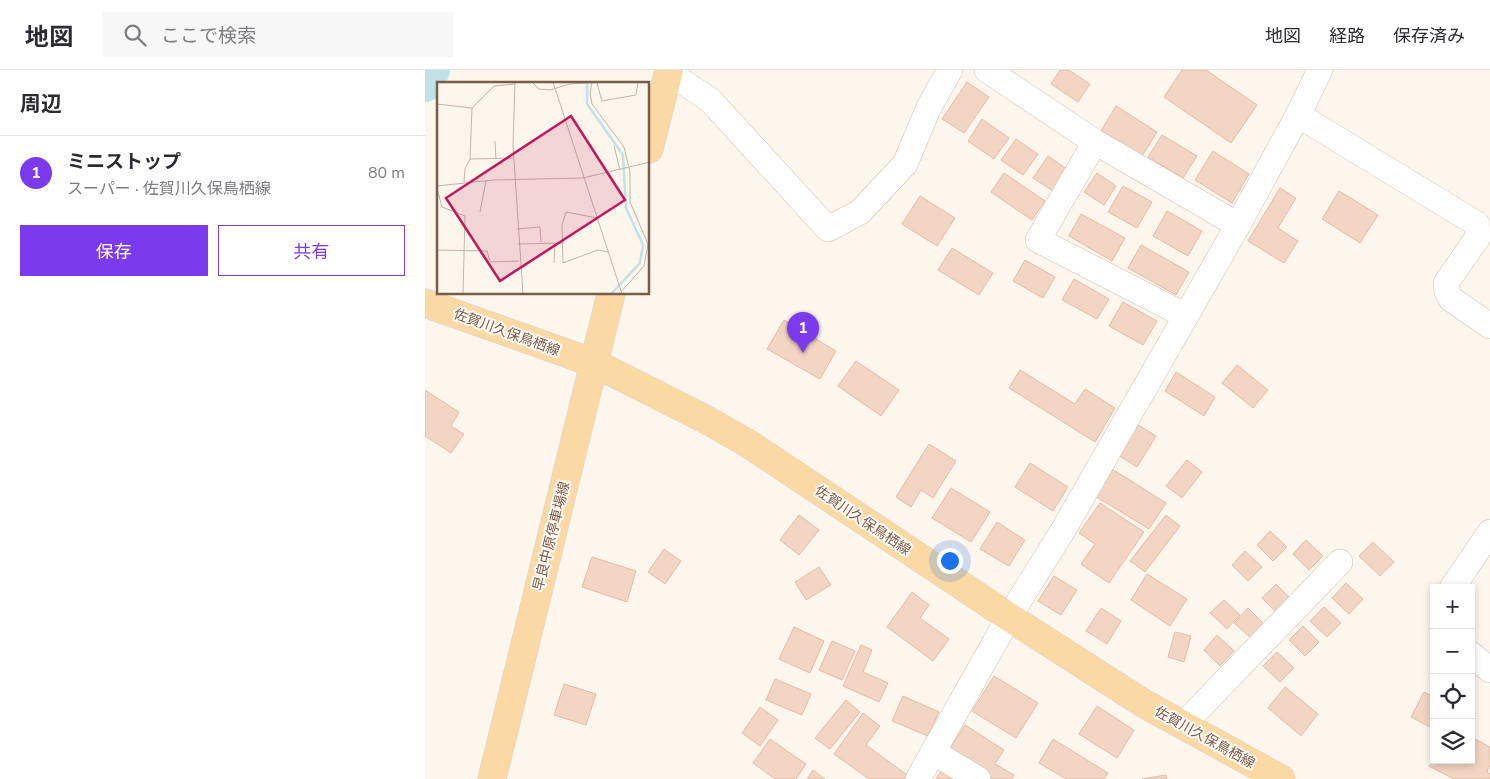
<!DOCTYPE html>
<html lang="ja">
<meta charset="utf-8">
<style>
body{margin:0;font-family:"Nunito Sans","Noto Sans JP",sans-serif;background:#f7f7f7;color:#2b2b33}
.controls{position:absolute;right:15px;bottom:15px;display:grid;overflow:hidden;border-radius:0px;box-shadow:0 2px 8px #0003}
.controls button{width:45px;height:45px;display:grid;place-items:center;padding:0;border:0;border-bottom:1px solid #e1e1e2;background:#fff;color:#2b2b33;font:25px sans-serif}
.you{position:absolute;left:524px;top:490px;width:18px;height:18px;margin:-12px;border:4px solid #fff;border-radius:50%;background:#1a73e8;box-shadow:0 0 0 8px #1a73e833}
.badge{display:grid;place-items:center;width:32px;height:32px;border-radius:50%;background:#7c3aed;color:#fff;font-size:16px;font-weight:700}
.pin{position:absolute;translate:-50% -41px;filter:drop-shadow(0 1px 2px #0008)}
.pin::after{content:'';position:absolute;top:26px;width:18px;height:15px;background:inherit;clip-path:polygon(0 0,100% 0,50% 100%)}
.list{margin:0;padding:0;list-style:none}
h2{display:flex;justify-content:space-between;align-items:center;height:65px;margin:0;padding:0 20px;font-size:21px}
h2 small{font-size:16px;font-weight:400;color:#7c7c81}
.list li{display:grid;grid-template-columns:32px 1fr auto;gap:15px;align-items:center;box-sizing:border-box;height:75px;padding:0 20px;border-top:1px solid #e1e1e2}
.list b{display:block;font-size:19px;white-space:nowrap}
.list p{margin:0;font-size:16px;white-space:nowrap;color:#7c7c81}
.list em{font-size:16px;font-style:normal;color:#7c7c81}
.actions{display:flex;gap:10px;padding:15px 20px}
.actions a{flex:1;padding:11px 0;border:1px solid #7c3aed;border-radius:0px;text-align:center;font-size:18px;color:#7c3aed}
.actions .main{background:#7c3aed;color:#fff}
.icon{flex:none;width:28px;height:28px;fill:none;stroke:currentColor;stroke-width:2;stroke-linecap:round;stroke-linejoin:round}
.map{position:relative;flex:none;width:1065px;height:709px;overflow:hidden}
header{display:flex;align-items:center;gap:30px;box-sizing:border-box;height:70px;padding:0 25px;background:#fff;border-bottom:1px solid #e1e1e2}
header strong{font-size:24px}
nav{display:flex;gap:28px;margin-inline-start:auto;font-size:18px}
.search{width:350px;height:45px;background:#f7f7f7;display:flex;align-items:center;gap:12px;box-sizing:border-box;padding:0 18px;border-radius:0px;color:#7c7c81;font-size:19px}
main{display:flex}
aside{flex:1;background:#fff}
.map>svg:first-child{display:block}
.lines{fill:none;stroke-linecap:round;stroke-linejoin:round}
.river{stroke:#bfe3e8;stroke-width:36}
.building{fill:#f3d5c3;stroke:#e6bba3}
.minor-casing{stroke:#d1beb0;stroke-width:26}
.major-casing{stroke:#dad1cd;stroke-width:29}
.minor{stroke:#fff;stroke-width:25}
.major{stroke:#fbd9a5;stroke-width:28}
.labels{text-anchor:middle;stroke-width:4;stroke-linejoin:round;paint-order:stroke}
.street-label{font-size:14px;fill:#7a5c4d;stroke:#fffaf3}
.inset-river{fill:none;stroke:#bfe3e8;stroke-width:2.5}
.inset-road{fill:none;stroke:#c5b3a7;stroke-width:1}
.view{fill:#c2185b;fill-opacity:0.15;stroke:#c2185b;stroke-width:2.5}
.inset-edge{fill:none;stroke:#7a5c4d;stroke-width:2.5}
</style>
<header>
<strong>地図</strong>
<div class="search"><svg class="icon" aria-label="search" viewBox="0 0 24 24"><circle cx="10" cy="10" r="6"/><path d="M15 15l6 6"/></svg>ここで検索</div>
<nav><a>地図</a><a>経路</a><a>保存済み</a></nav>
</header>
<main>
<aside>
<h2>周辺<small></small></h2>
<ul class="list">
<li><span class="badge">1</span><div><b>ミニストップ</b><p>スーパー · 佐賀川久保鳥栖線</p></div><em>80 m</em></li>
</ul>
<div class="actions"><a class="main">保存</a><a>共有</a></div>
</aside>
<div class="map">
<svg width="1065" height="709" viewBox="0 0 1065 709">
<rect width="100%" height="100%" fill="#fdf6ec"/>
<g class="lines">
<polyline class="river" points="0,14 7,0"/>
</g>
<g class="building">
<polygon points="635,0 644,0 665,14 653,32 626,14"/>
<polygon points="757,0 781,0 832,35 806,73 739,27"/>
<polygon points="542,12 564,27 539,63 517,49"/>
<polygon points="691,36 732,62 717,86 676,61"/>
<polygon points="557,49 584,68 569,89 543,71"/>
<polygon points="737,65 772,86 758,108 723,87"/>
<polygon points="591,69 613,84 598,105 576,90"/>
<polygon points="788,81 824,104 807,133 770,110"/>
<polygon points="623,86 643,100 628,121 608,108"/>
<polygon points="579,103 620,131 607,150 566,122"/>
<polygon points="672,103 691,116 679,135 659,122"/>
<polygon points="698,116 727,132 712,158 683,142"/>
<polygon points="855,118 871,128 853,158 873,171 859,193 823,171"/>
<polygon points="914,121 953,145 935,173 897,149"/>
<polygon points="495,126 530,148 512,176 477,154"/>
<polygon points="742,141 777,161 763,186 728,166"/>
<polygon points="656,144 700,168 687,191 644,166"/>
<polygon points="716,175 764,202 751,225 703,198"/>
<polygon points="527,178 568,203 554,225 513,200"/>
<polygon points="600,190 630,207 618,228 588,211"/>
<polygon points="649,209 684,229 672,249 637,230"/>
<polygon points="698,232 732,251 718,275 684,256"/>
<polygon points="359,250 411,281 395,309 342,279"/>
<polygon points="431,291 474,320 456,346 413,316"/>
<polygon points="812,295 843,320 828,338 797,313"/>
<polygon points="595,300 650,334 660,319 690,338 670,372 584,318"/>
<polygon points="751,302 790,327 779,346 740,321"/>
<polygon points="0,320 34,342 26,356 39,364 26,383 0,366"/>
<polygon points="710,353 731,366 712,397 691,384"/>
<polygon points="504,374 531,391 508,428 496,420 486,437 471,427"/>
<polygon points="762,390 777,402 757,428 741,416"/>
<polygon points="605,393 643,417 628,441 590,417"/>
<polygon points="687,399 741,433 724,459 670,426"/>
<polygon points="526,418 565,442 546,472 507,448"/>
<polygon points="675,433 719,462 684,513 656,494 670,474 654,463"/>
<polygon points="374,445 394,460 374,485 355,470"/>
<polygon points="741,445 755,456 720,502 705,491"/>
<polygon points="572,452 600,470 584,496 555,479"/>
<polygon points="845,461 862,477 848,491 832,475"/>
<polygon points="881,470 898,486 884,500 868,484"/>
<polygon points="948,472 969,492 955,506 934,486"/>
<polygon points="239,479 256,491 240,514 223,502"/>
<polygon points="820,481 837,497 823,511 807,495"/>
<polygon points="167,487 211,501 202,532 157,517"/>
<polygon points="394,497 406,515 381,530 370,512"/>
<polygon points="722,504 762,529 745,556 706,530"/>
<polygon points="629,506 652,520 636,545 613,531"/>
<polygon points="921,513 938,529 924,544 907,528"/>
<polygon points="851,514 867,530 853,544 837,528"/>
<polygon points="487,522 504,535 495,548 524,569 508,591 462,557"/>
<polygon points="799,530 815,545 802,559 785,543"/>
<polygon points="899,537 916,553 902,567 885,551"/>
<polygon points="676,538 696,551 682,574 661,561"/>
<polygon points="823,538 839,554 826,568 809,553"/>
<polygon points="878,556 894,572 880,586 864,570"/>
<polygon points="369,557 399,571 385,603 354,589"/>
<polygon points="750,562 766,566 759,592 743,587"/>
<polygon points="792,565 809,581 795,596 779,580"/>
<polygon points="407,571 430,581 417,610 394,600"/>
<polygon points="436,575 447,580 438,602 463,613 454,632 418,616"/>
<polygon points="852,582 869,598 855,612 838,596"/>
<polygon points="569,606 613,633 591,668 547,641"/>
<polygon points="350,609 386,624 377,645 341,630"/>
<polygon points="139,614 171,624 161,655 129,645"/>
<polygon points="860,617 893,644 876,666 843,638"/>
<polygon points="999,622 1009,627 1009,659 986,647"/>
<polygon points="478,626 514,642 503,666 467,651"/>
<polygon points="421,630 435,642 405,679 390,668"/>
<polygon points="672,636 709,660 692,688 654,664"/>
<polygon points="335,637 353,650 335,676 317,663"/>
<polygon points="438,643 455,656 441,675 482,705 479,709 444,709 409,684"/>
<polygon points="540,655 579,680 570,694 589,705 587,709 562,709 522,683"/>
<polygon points="345,669 381,694 371,709 350,709 328,693"/>
<polygon points="628,669 683,703 679,709 641,709 614,693"/>
<polygon points="1050,669 1065,677 1065,695 1062,702 1065,704 1065,709 1029,709 1004,696 1009,688 1009,690 1046,690 1046,678"/>
<polygon points="388,700 400,709 382,709"/>
<polygon points="516,701 529,709 511,709"/>
<polygon points="741,705 742,709 717,709"/>
</g>
<g class="lines">
<g class="minor-casing">
<g id="minor">
<polyline points="562,0 670,72 813,155"/>
<polyline points="243,2 285,30 403,159 435,142 480,94 504,37 525,0"/>
<polyline points="873,45 1052,154 1053,167 1021,213 1022,222 1026,229 1065,256"/>
<polyline points="670,72 613,170 761,246"/>
<polyline points="1027,518 1065,462"/>
<polyline points="1046,584 1065,600"/>
<polyline points="758,655 915,492"/>
<polyline points="508,682 553,709"/>
<polyline points="493,709 584,547 640,457 813,155 873,45 895,0"/>
</g>
</g>
<g class="major-casing">
<g id="major">
<polyline points="224,79 244,0"/>
<polyline points="0,233 169,293 280,349 324,374 584,547 718,633 856,709"/>
<polyline points="67,709 186,224"/>
</g>
</g>
<use href="#minor" class="minor"/>
<use href="#major" class="major"/>
</g>
<g class="labels">
<g class="street-label">
<text transform="translate(82 262) rotate(20)" y="5">佐賀川久保鳥栖線</text>
<text transform="translate(438 450) rotate(34)" y="5">佐賀川久保鳥栖線</text>
<text transform="translate(126 466) rotate(-76)" y="5">早良中原停車場線</text>
<text transform="translate(780 667) rotate(29)" y="5">佐賀川久保鳥栖線</text>
</g>
</g>
<g transform="translate(12 12)">
<rect width="212" height="212" fill="#fdf6ec"/>
<path class="inset-river" d="M 150,0 L 150,22 L 186,73 L 189,126 L 206,163 L 203,181 L 174,212"/>
<path class="inset-road" d="M 78,0 L 76,63 L 86,212M 95,0 L 102,7 L 113,8 L 133,2 L 166,0M 116,0 L 185,212M 155,0 L 153,11 L 155,22 L 187,65 L 193,90 L 193,120 L 211,162 L 207,184 L 184,210M 160,1 L 165,19 L 199,13 L 201,0M 0,22 L 35,26M 58,59 L 59,77M 177,64 L 183,88M 33,77 L 77,76M 27,100 L 28,87 L 33,77 L 35,26 L 57,4 L 78,2M 0,104 L 56,98 L 146,96 L 213,80M 0,106 L 5,125 L 28,134 L 26,212M 43,130 L 49,99M 160,136 L 129,130 L 125,143 L 126,181 L 161,168 L 171,170M 80,147 L 103,145 L 104,160M 81,162 L 127,161M 0,168 L 50,169 L 53,180 L 82,179M 117,181 L 118,161"/>
<path class="view" d="M 134,34 L 188,118 L 63,199 L 9,116 Z"/>
<rect width="212" height="212" class="inset-edge"/>
</g>
</svg>
<div class="controls">
<button>+</button>
<button>−</button>
<button><svg class="icon" aria-label="locate" viewBox="0 0 24 24"><circle cx="12" cy="12" r="6"/><path d="M12 2v4M12 18v4M2 12h4M18 12h4"/></svg></button>
<button><svg class="icon" aria-label="layers" viewBox="0 0 24 24"><path d="M12 4l9 5-9 5-9-5zM3 14l9 5 9-5"/></svg></button>
</div>
<div class="you"></div>
<div class="pin badge" style="left:378px;top:283px">1</div>
</div>
</main>
